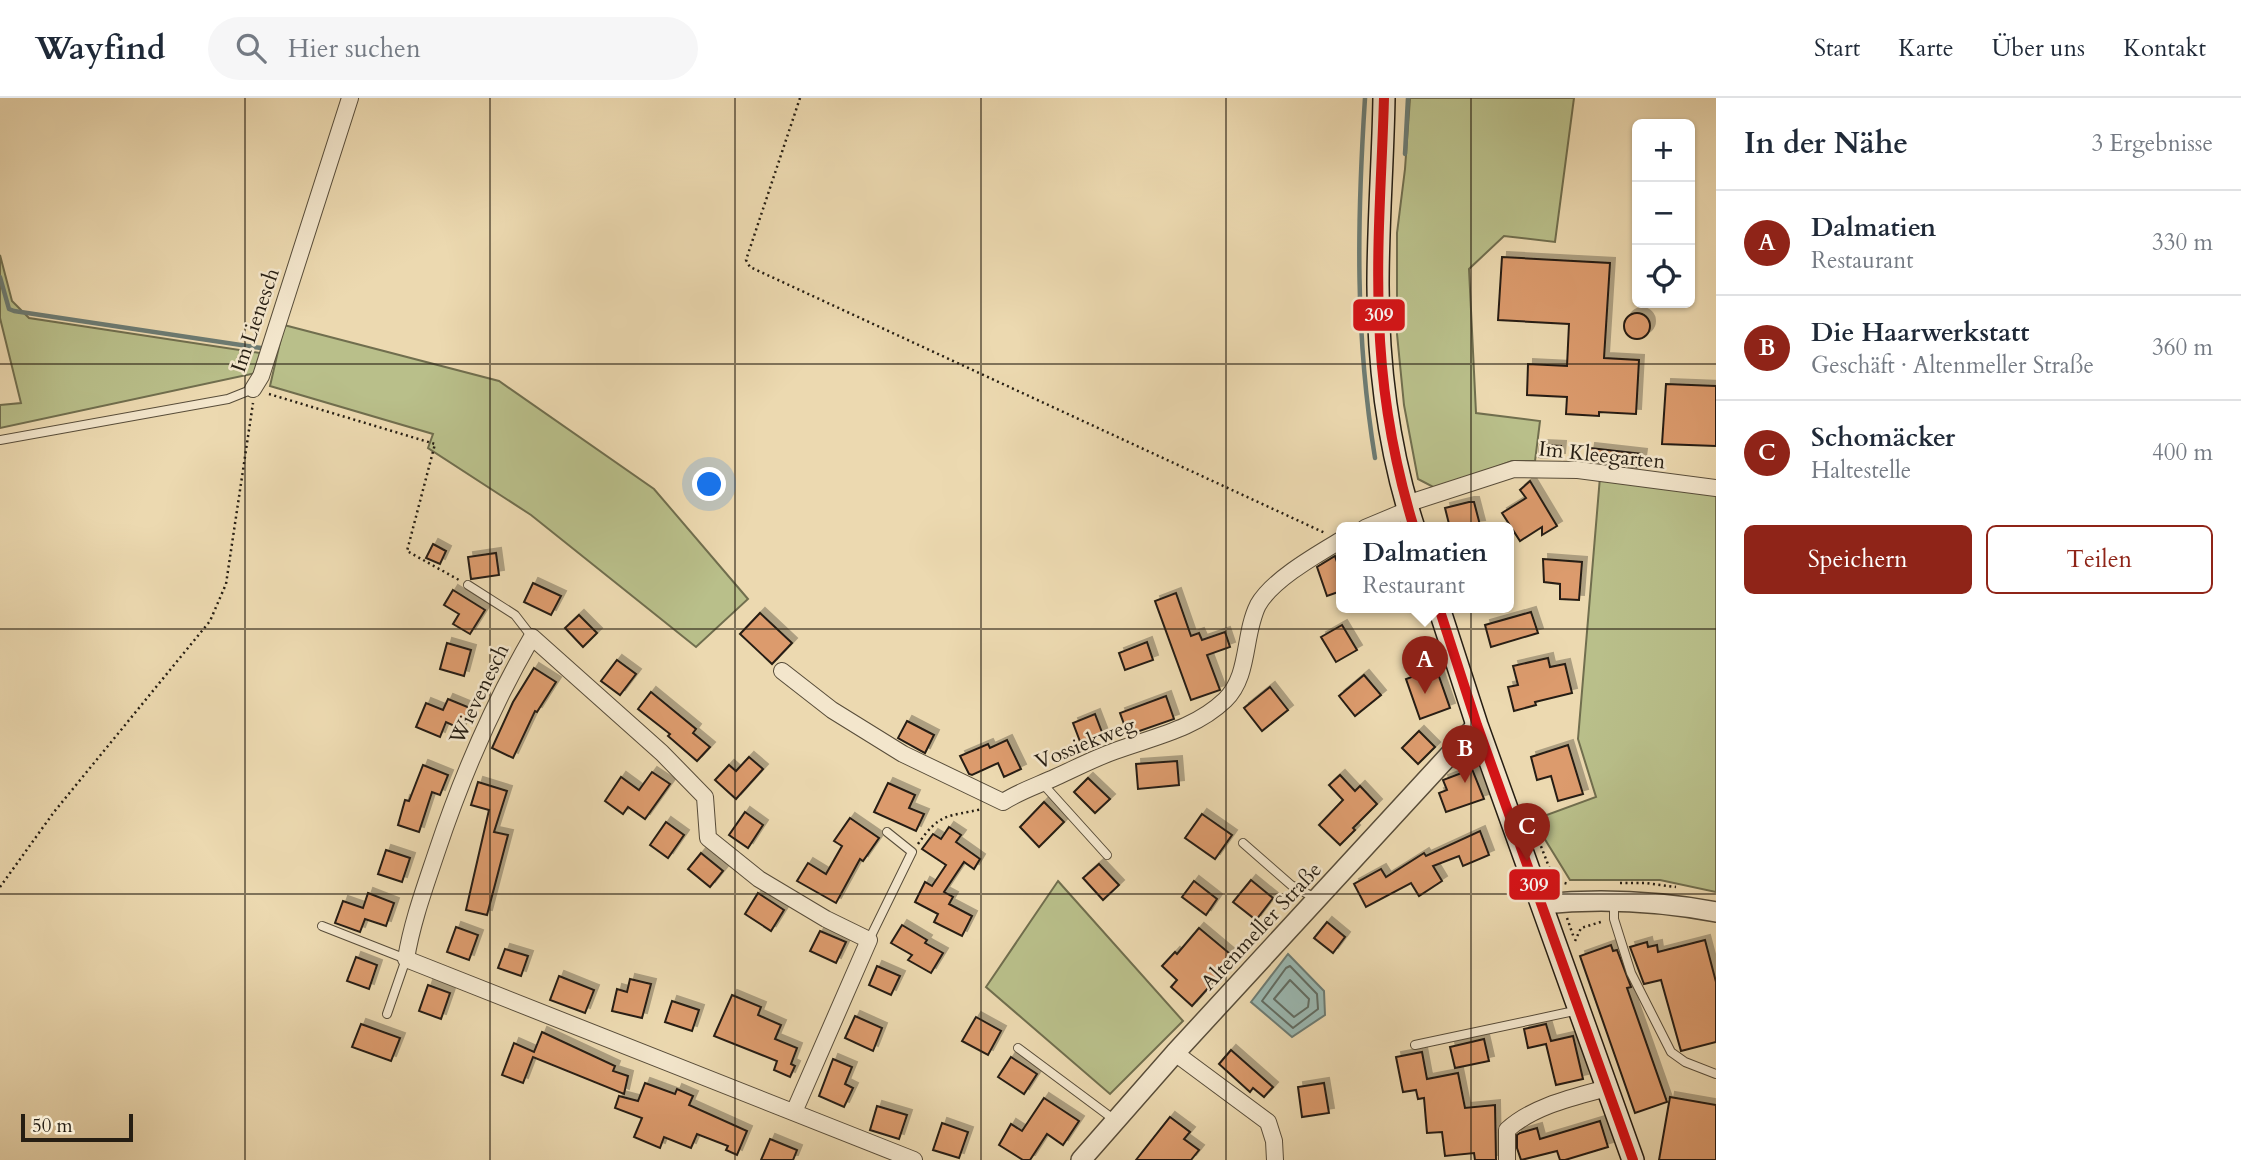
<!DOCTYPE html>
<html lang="de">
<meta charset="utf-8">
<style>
body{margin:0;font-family:Cardo,serif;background:#f6f6f7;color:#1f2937}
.controls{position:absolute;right:21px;top:21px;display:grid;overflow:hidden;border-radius:10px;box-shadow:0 2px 5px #0004}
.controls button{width:63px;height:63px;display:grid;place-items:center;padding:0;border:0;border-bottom:2px solid #e0e1e3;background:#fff;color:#1f2937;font:35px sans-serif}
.scale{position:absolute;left:21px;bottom:18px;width:112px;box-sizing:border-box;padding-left:7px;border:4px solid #261e13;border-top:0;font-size:19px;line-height:24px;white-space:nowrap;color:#261e13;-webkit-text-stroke:5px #f3e6cc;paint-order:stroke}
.you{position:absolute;left:710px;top:387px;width:24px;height:24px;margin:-18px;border:5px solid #fff;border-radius:50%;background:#1a73e8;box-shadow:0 0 0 10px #1a73e833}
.badge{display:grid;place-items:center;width:46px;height:46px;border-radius:50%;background:#8f2418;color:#fff;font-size:23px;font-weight:700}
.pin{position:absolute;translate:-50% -58px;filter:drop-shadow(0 2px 4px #0008)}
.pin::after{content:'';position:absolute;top:37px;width:24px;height:21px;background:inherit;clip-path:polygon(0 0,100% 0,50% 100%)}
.popup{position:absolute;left:1336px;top:424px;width:178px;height:91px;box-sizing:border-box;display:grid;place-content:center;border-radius:10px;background:#fff;filter:drop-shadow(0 2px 5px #0005);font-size:23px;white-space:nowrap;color:#747a83}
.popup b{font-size:26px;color:#1f2937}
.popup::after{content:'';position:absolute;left:50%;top:100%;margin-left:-14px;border:14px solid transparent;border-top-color:#fff}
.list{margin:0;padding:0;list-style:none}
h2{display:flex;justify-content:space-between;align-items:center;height:91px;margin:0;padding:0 28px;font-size:30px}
h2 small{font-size:23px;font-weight:400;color:#747a83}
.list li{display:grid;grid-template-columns:46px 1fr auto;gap:21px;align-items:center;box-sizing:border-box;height:105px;padding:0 28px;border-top:2px solid #e0e1e3}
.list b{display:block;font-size:26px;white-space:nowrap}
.list p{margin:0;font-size:23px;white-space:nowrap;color:#747a83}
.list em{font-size:23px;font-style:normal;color:#747a83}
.actions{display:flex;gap:14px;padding:21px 28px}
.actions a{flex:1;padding:16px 0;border:2px solid #8f2418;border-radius:10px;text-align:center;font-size:24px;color:#8f2418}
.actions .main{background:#8f2418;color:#fff}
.icon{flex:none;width:38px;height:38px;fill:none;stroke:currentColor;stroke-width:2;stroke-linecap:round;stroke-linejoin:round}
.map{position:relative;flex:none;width:1716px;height:1062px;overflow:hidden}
header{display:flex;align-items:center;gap:42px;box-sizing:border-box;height:98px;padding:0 35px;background:#fff;border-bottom:2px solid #e0e1e3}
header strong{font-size:33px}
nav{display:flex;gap:38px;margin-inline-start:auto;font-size:24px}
.search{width:490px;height:63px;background:#f6f6f7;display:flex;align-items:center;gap:18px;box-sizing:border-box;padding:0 24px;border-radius:38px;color:#747a83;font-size:26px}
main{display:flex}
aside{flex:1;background:#fff}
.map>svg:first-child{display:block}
.green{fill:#b9bf8a;stroke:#706e4e;stroke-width:2}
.water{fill:#9ab9b3;stroke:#6c7b73;stroke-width:2}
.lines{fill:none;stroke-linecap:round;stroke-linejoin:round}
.shore{stroke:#606c63;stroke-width:2}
.stream{stroke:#6c7b73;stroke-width:4.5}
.building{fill:#dc9b6d;stroke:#261e13;stroke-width:2;filter:url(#shadow)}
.service-casing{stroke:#584d3a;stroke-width:10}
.minor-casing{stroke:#584d3a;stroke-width:18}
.tertiary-casing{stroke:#584d3a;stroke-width:22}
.secondary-casing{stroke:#261e13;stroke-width:24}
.path{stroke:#261e13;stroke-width:2.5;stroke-dasharray:2 3.5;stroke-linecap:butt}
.service{stroke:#f3e6cc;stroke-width:8}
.minor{stroke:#f3e6cc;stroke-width:16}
.tertiary{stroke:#f3e6cc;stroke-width:19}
.secondary{stroke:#f3e6cc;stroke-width:21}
.bus-1-casing{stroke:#f3e6cc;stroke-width:16}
.bus-1{stroke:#d51317;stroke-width:10}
.grid{fill:none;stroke:#261e13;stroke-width:2;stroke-opacity:0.55}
.labels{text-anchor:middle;stroke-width:5;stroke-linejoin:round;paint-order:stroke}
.street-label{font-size:21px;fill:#261e13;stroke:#f3e6cc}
.line-badge{stroke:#f3e6cc;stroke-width:2.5}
.badge-label{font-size:19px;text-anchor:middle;font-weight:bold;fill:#fff}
</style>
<header>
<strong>Wayfind</strong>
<div class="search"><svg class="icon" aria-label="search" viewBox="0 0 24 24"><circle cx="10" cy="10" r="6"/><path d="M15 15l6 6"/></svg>Hier suchen</div>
<nav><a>Start</a><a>Karte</a><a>Über uns</a><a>Kontakt</a></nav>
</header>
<main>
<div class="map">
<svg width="1716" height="1062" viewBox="0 0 1716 1062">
<defs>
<filter id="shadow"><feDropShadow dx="5" dy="-5" stdDeviation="0" flood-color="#0004"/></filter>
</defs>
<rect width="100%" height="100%" fill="#ecd9b0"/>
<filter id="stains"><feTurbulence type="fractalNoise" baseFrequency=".00286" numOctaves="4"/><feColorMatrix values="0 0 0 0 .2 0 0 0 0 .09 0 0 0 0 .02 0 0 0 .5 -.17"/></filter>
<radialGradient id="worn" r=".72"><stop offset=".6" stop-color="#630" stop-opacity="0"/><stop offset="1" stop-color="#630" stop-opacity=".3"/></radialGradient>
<g class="green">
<polygon points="1410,0 1574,0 1555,144 1504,138 1469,171 1476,315 1540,323 1535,363 1512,363 1437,391 1418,381 1404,307 1397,236 1397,135 1405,71"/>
<polygon points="0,157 12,203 29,220 260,255 256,275 0,330 0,307 21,305 0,220"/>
<polygon points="284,227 499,283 654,391 748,501 696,549 531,417 428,350 433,336 270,288"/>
<polygon points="1600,379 1716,395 1716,794 1660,782 1570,782 1533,722 1596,699 1578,641"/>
<polygon points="1058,783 1183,923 1110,996 986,889"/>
</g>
<polygon class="water" points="1288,856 1324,893 1325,917 1292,939 1251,904"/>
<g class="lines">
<g class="shore">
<polygon points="1290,868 1317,896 1318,911 1293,930 1262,903 1286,870"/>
<polygon points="1290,882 1309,901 1308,909 1294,919 1274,901"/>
</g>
<g class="stream">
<path d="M 1365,0 C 1357,124 1355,237 1375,360"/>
<polyline points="1405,56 1408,0"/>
<polyline points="0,179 9,211 14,213 261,250"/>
</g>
</g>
<g class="building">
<polygon points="1502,159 1610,165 1604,260 1639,262 1636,316 1599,314 1599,318 1566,316 1567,299 1527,297 1528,266 1567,268 1569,226 1498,222"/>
<circle cx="1637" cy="228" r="13"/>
<polygon points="1666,286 1716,288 1716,348 1662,346"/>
<polygon points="1540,347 1561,348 1560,360 1539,359"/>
<polygon points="1590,350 1642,356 1640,370 1588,363"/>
<polygon points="1530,383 1557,428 1542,437 1542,429 1520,443 1502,415 1526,400 1520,392"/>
<polygon points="1469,404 1474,404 1480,427 1450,430 1445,410"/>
<polygon points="433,446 446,453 440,466 426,460"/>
<polygon points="496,455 499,477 471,481 468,459"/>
<polygon points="1335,458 1338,467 1341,466 1341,493 1327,498 1317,469"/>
<polygon points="1543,461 1582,464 1579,502 1560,501 1560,486 1544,484"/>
<polygon points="533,485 561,498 551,517 524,504"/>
<polygon points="453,492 485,512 470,536 453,526 459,516 444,507"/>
<polygon points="1176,495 1191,538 1199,535 1202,542 1225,534 1230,549 1207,557 1220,592 1191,602 1155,503"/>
<polygon points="1531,514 1538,535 1491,549 1485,527"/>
<polygon points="760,515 792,545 772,566 740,536"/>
<polygon points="579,517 597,535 583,549 565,530"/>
<polygon points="1342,527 1357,552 1336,564 1321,539"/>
<polygon points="1147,544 1153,562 1125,572 1119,555"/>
<polygon points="447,545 471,552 464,578 440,571"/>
<polygon points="1548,560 1550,569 1565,566 1572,595 1535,604 1536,607 1514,613 1508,589 1518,587 1513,568"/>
<polygon points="617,562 636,576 620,597 601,583"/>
<polygon points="534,570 556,584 537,614 535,613 513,660 492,650 513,604"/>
<polygon points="1436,570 1450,610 1420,621 1406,581"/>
<polygon points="1364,577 1381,597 1355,618 1339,598"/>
<polygon points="1270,589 1288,612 1262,633 1244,610"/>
<polygon points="651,594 696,631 693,635 710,649 697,663 668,638 670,636 638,611"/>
<polygon points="1166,598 1174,621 1128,637 1120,615"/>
<polygon points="448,601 470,610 461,631 446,624 440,639 416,629 426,605 443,612"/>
<polygon points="1095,616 1103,637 1081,646 1073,625"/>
<polygon points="907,623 934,637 925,655 898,640"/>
<polygon points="1419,633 1435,649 1418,666 1402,650"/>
<polygon points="1007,642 1021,671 1004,679 998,665 972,677 969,676 960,658 988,646 990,650"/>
<polygon points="1568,647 1583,696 1558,703 1551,678 1537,682 1531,659"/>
<polygon points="749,659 763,671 736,701 715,682 729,667 736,673"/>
<polygon points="1177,663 1179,687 1138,691 1136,666"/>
<polygon points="423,667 448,677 440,697 432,694 419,734 398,727 405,702 409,703"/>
<polygon points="1472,671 1484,701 1446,714 1439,695 1447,692 1443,682"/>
<polygon points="652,674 670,686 645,721 628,709 623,716 605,703 621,679 639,692"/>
<polygon points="1340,677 1355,693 1360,688 1377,706 1353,730 1355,732 1340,747 1319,727 1343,702 1329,687"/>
<polygon points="1088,680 1110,701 1095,715 1074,694"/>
<polygon points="478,684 507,693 494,734 508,737 487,817 466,812 489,712 471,707"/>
<polygon points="888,685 915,697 909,710 924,716 916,733 874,714"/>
<polygon points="1044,704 1064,724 1039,749 1020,729"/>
<polygon points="745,714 763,727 748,750 729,737"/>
<polygon points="1202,716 1232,737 1215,761 1185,740"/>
<polygon points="850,720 879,740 863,763 860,761 836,805 797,783 808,765 826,776 842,748 834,743"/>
<polygon points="666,724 684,737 668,760 650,747"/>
<polygon points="949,729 961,737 956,744 980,761 974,771 964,764 944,794 953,799 949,806 972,818 962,838 934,824 938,816 915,804 925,784 932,788 946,767 922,751 933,736 941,741"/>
<polygon points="1480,733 1489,757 1463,768 1459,758 1433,768 1442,783 1419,798 1411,785 1366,809 1354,786 1381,771 1386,779 1424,755 1426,758"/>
<polygon points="386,752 410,760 402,784 378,776"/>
<polygon points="701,755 723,773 710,789 688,771"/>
<polygon points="1099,766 1119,787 1103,802 1083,780"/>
<polygon points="1251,782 1273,800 1256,822 1233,804"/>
<polygon points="1194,783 1217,801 1206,817 1182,799"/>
<polygon points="368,795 394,805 386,828 365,821 360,834 335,825 343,803 363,810"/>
<polygon points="758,795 784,812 771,833 745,816"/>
<polygon points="1327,824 1345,839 1333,855 1314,840"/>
<polygon points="902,827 927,842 925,845 943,855 931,875 908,862 912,857 891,845"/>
<polygon points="456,829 478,837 469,862 447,854"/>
<polygon points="1199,830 1235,860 1192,908 1171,889 1177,882 1162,868 1175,854 1177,856"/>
<polygon points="820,833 846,844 836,865 810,853"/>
<polygon points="1705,842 1716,884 1716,944 1681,953 1661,882 1644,886 1630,849 1647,844 1648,849 1657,847 1658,854"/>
<polygon points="1611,847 1613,853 1617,852 1631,889 1627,890 1667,1004 1635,1015 1580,858"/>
<polygon points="505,851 528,858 521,878 498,870"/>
<polygon points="356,859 377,867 369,891 347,883"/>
<polygon points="877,868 900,878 891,897 869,887"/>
<polygon points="559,878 594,892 585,915 550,902"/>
<polygon points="630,881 651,886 642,920 612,913 617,891 627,894"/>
<polygon points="428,887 450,895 441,921 419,913"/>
<polygon points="732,897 761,909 758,917 781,927 775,941 797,950 791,966 795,968 790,979 774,972 777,963 714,938"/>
<polygon points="672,903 699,912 692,933 665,924"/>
<polygon points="855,918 882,930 873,953 845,940"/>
<polygon points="976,919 1001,933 988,957 962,943"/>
<polygon points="361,926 400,940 391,963 352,949"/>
<polygon points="1546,926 1551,943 1573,938 1583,981 1556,987 1546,946 1528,950 1524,931"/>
<polygon points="542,934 615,968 613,973 628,978 624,996 533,959 523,985 502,977 514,945 534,954"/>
<polygon points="1484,941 1489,963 1455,970 1450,949"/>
<polygon points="1231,952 1273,989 1264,999 1253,990 1250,994 1219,966"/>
<polygon points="1422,954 1427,981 1458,975 1465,1010 1495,1007 1496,1062 1475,1062 1474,1055 1445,1058 1442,1034 1427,1035 1424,1000 1418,1001 1416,992 1403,994 1396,959"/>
<polygon points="1011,959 1037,976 1024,996 998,979"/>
<polygon points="833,961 852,969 845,986 853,990 844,1009 819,998"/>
<polygon points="645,985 675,996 677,991 693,998 689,1007 747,1033 737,1057 726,1052 728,1048 697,1036 691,1050 664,1039 660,1050 634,1039 642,1020 615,1010 619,998 638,1003"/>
<polygon points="1324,985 1329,1015 1302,1019 1298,989"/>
<polygon points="1670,999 1716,1007 1716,1062 1659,1062"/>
<polygon points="1044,1000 1079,1023 1063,1047 1047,1036 1030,1062 1023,1062 999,1047 1011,1026 1022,1033"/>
<polygon points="877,1008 907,1017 899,1041 870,1032"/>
<polygon points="1170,1019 1190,1034 1184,1041 1199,1052 1191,1062 1136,1062"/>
<polygon points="1600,1023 1608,1049 1565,1062 1560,1062 1557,1053 1521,1062 1517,1050 1517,1037 1520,1035 1537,1030 1540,1041"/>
<polygon points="942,1025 968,1034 959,1060 933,1052"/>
<polygon points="770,1041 797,1052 793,1062 761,1062"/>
</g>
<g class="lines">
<g class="service-casing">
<g id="service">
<polyline points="0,342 228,301 253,291"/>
<polyline points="468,487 515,517 532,539"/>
<polyline points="1042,685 1107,757"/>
<polyline points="1243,745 1291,787 1315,800"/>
<polyline points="1614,803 1614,821 1631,875 1671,954 1685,964 1716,976"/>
<polyline points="322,828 406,861 387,916"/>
<polyline points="869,842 912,754 887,734"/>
<polyline points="1415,947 1579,912"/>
<polyline points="1018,950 1116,1023"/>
</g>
</g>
<g class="minor-casing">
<g id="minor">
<polyline points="253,291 261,278 350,0"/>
<polyline points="1406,406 1514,371 1578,372 1716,390"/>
<polyline points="1365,430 1408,412"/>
<path d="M 782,573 L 832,612 L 903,656 L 1003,704 C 1020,693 1039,687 1056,679 C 1076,670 1095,660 1115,653 C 1153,639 1195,631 1225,602 C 1250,578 1243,537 1258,507 C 1272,482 1316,457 1341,442"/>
<polyline points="1175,955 1268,1024 1274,1043 1275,1062"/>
<path d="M 794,1014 L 869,842 L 826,821 L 759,781 L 708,740 L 705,699 L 662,655 L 532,539 C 492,608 462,678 437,753 C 425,789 412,824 406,861 L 914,1062"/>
<path d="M 1507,1062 L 1507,1032 C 1533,1008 1574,999 1607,990"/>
</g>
</g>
<g class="tertiary-casing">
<g id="tertiary">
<path d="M 1542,806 C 1601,800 1658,803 1716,814"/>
<polyline points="1081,1062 1175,955 1477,627"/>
</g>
</g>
<g class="secondary-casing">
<g id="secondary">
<path d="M 1384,0 C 1383,62 1378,125 1378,187 C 1378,268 1389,353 1414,430"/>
<polyline points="1439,510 1477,627 1633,1062"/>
</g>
</g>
<g class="path">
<polyline points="800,0 746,162 750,169 1325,435"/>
<polyline points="269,296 435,346 407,453 459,482"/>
<polyline points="1537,738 1556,787"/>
<path d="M 918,746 C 940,714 948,719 982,711"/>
<polyline points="1554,782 1568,786"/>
<polyline points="1620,785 1645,785 1676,789"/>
<polyline points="0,789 54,714 210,523 226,486 253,305"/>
<polyline points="1567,820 1574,840"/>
<polyline points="1575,843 1581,830 1604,823"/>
</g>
<use href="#service" class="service"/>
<use href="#minor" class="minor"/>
<use href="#tertiary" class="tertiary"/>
<use href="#secondary" class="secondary"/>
<g class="bus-1-casing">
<g id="bus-1">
<path d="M 1384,0 C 1382,73 1376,146 1379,219 C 1381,291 1393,361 1414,430"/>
<polyline points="1439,510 1477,627 1633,1062"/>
</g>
</g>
<use href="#bus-1" class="bus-1"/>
</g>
<path class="grid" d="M 245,0 L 245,1062M 490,0 L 490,1062M 735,0 L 735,1062M 981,0 L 981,1062M 1226,0 L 1226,1062M 1471,0 L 1471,1062M 0,266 L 1716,266M 0,531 L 1716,531M 0,796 L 1716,796"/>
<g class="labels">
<g class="street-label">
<text transform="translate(255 222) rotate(-71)" y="7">Im Lienesch</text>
<text transform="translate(1602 357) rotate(6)" y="7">Im Kleegarten</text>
<text transform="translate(479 596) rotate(-64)" y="7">Wievenesch</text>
<text transform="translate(1085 645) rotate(-22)" y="7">Vossiekweg</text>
<text transform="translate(1261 828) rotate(-47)" y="7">Altenmeller Straße</text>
</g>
</g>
<g class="line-badge">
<rect x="1352" y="200" width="54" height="34" rx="7" fill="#d51317"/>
<rect x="1508" y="770" width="53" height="33" rx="7" fill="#d51317"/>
</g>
<g class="badge-label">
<text x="1379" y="223">309</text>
<text x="1534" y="793">309</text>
</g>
<rect width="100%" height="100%" filter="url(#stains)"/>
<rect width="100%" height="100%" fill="url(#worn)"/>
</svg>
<div class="controls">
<button>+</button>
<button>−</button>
<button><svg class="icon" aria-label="locate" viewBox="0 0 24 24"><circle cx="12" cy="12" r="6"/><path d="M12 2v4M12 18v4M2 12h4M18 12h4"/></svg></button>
</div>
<div class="scale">50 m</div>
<div class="you"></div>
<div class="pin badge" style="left:1425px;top:596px">A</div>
<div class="popup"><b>Dalmatien</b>Restaurant</div>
<div class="pin badge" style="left:1465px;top:685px">B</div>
<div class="pin badge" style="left:1527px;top:763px">C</div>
</div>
<aside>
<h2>In der Nähe<small>3 Ergebnisse</small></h2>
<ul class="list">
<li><span class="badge">A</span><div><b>Dalmatien</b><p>Restaurant</p></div><em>330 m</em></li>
<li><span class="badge">B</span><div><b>Die Haarwerkstatt</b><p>Geschäft · Altenmeller Straße</p></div><em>360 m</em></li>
<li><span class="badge">C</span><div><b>Schomäcker</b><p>Haltestelle</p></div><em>400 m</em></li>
</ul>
<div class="actions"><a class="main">Speichern</a><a>Teilen</a></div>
</aside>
</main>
